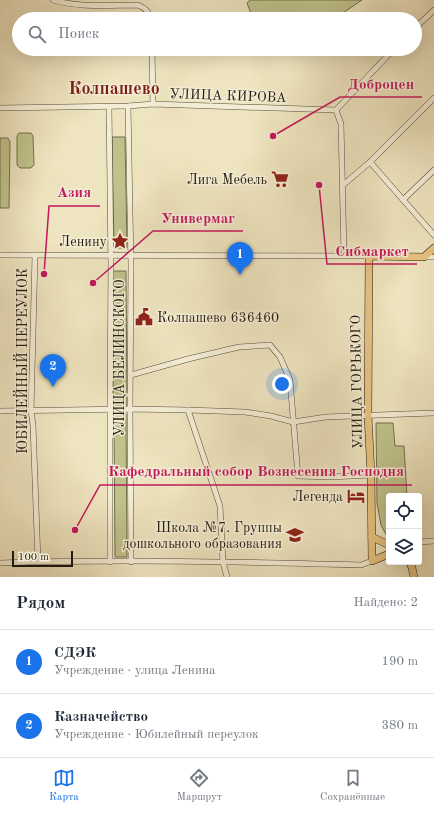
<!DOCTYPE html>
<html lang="ru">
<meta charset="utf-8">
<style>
body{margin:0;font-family:"Old Standard TT",serif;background:#f6f6f7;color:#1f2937}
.controls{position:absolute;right:12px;bottom:12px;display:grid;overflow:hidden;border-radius:4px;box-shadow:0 4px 16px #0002}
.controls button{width:36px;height:36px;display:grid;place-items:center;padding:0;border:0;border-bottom:1px solid #e0e1e3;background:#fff;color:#1f2937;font:20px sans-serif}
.scale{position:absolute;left:12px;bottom:10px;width:61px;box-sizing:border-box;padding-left:4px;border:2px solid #241c10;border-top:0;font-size:11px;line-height:14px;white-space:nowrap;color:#241c10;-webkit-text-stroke:3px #f4edd5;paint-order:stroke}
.you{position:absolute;left:282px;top:384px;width:14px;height:14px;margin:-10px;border:3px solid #fff;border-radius:50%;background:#1a73e8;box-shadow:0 0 0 6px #1a73e833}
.badge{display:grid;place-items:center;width:26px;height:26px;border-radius:50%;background:#1a73e8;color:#fff;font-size:13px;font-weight:700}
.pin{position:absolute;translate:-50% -33px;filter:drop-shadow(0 1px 2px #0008)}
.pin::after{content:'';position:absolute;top:21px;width:14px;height:12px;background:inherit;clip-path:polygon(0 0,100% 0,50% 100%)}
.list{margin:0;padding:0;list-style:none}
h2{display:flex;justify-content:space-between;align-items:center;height:52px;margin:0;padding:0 16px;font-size:17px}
h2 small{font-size:13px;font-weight:400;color:#747a83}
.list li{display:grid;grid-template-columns:26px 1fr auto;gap:12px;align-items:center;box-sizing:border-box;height:64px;padding:0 16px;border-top:1px solid #e0e1e3}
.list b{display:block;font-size:15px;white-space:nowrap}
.list p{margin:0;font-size:13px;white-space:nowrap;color:#747a83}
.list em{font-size:13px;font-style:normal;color:#747a83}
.icon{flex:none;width:22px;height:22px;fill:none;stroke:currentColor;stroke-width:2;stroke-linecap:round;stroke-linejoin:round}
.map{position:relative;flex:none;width:434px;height:577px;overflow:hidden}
.search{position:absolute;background:#fff;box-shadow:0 4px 16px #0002;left:12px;right:12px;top:12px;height:44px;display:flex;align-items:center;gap:10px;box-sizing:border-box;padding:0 14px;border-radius:22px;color:#747a83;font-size:15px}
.sheet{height:180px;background:#fff}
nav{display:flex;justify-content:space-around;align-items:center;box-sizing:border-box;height:56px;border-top:1px solid #e0e1e3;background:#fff;font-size:11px;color:#747a83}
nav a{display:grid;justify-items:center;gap:2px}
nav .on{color:#1a73e8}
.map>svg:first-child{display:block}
.green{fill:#c0c28c;stroke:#726f4e}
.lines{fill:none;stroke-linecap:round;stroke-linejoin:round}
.minor-casing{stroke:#564e3c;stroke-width:6}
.major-casing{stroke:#241c10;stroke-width:8}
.minor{stroke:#f4edd5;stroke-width:5}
.major{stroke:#e7c280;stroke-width:7}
.labels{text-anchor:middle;stroke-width:3;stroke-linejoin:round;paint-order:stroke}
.street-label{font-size:14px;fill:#241c10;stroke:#f4edd5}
.poi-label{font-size:14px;fill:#241c10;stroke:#f4edd5;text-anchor:end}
.district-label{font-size:18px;font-weight:bold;fill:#7a1f14;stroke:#f4edd5}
.leader{fill:none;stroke:#c2185b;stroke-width:1.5}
.callout-dot{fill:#c2185b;stroke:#f4edd5;stroke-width:1.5}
.callout-label{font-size:15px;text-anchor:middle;font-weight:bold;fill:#c2185b;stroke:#f4edd5;stroke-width:3;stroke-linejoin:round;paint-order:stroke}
</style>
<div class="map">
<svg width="434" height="577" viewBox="0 0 434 577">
<rect width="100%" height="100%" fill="#eee4bf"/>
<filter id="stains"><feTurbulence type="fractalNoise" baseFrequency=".005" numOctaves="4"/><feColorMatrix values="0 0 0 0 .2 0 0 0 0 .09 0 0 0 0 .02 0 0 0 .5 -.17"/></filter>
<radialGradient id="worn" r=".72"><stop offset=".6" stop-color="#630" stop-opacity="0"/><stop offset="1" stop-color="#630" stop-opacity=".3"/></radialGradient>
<g class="green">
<polygon points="250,0 362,0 343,13 316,19 253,19 247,3"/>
<polygon points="19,133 31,133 33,136 34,165 31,168 20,168 17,165 17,136"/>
<polygon points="112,137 125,137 127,248 114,248"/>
<polygon points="0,138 8,138 10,142 9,208 0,208"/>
<polygon points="113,271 126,271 127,407 113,407"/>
<polygon points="114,414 126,414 127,557 115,557"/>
<polygon points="376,423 393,423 395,446 404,446 407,496 389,496 389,540 381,525 377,503"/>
</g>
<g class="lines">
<g class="minor-casing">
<g id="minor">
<path d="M 53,0 C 79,8 111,5 138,5 C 145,8 149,11 150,19"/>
<polyline points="415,28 434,10"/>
<polyline points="152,49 153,104"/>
<polyline points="128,106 131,265 130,409 131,562"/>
<polyline points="109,107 111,264 110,410 110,562"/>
<polyline points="0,108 128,106 153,104 336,110"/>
<polyline points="336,110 341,124 344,255"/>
<polyline points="336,110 394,49"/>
<polyline points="370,162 434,235"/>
<polyline points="343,185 370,162 434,98"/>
<polyline points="403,200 434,170"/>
<polyline points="0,255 369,256"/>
<polyline points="35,255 31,411 33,425 38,562"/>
<polyline points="424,257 434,257"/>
<polyline points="131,375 188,359 239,347 270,345 280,357 290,380 298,476 330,477 371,475"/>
<polyline points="188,410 220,506 223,562 227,577"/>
<polyline points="0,411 130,409 188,410 245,412 271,416 293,422 326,417 405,414 434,413"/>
<polyline points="419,542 434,541"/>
<path d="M 0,563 C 120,559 241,562 361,565 L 372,561"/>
</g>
</g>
<g class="major-casing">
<g id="major">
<polyline points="372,537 389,545"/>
<polyline points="389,554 372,561 371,475 368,415 369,256 424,257 434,248"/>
<polyline points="410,562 412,568 414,577"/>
</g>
</g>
<use href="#minor" class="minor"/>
<use href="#major" class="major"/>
</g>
<defs>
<g id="supermarket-bare" transform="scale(1.38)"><path d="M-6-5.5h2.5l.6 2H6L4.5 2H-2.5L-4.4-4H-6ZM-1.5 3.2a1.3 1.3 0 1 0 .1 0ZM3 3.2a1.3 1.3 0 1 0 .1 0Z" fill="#8f2418" stroke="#f4edd5" stroke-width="2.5" paint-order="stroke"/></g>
<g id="sight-bare" transform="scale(1.38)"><path d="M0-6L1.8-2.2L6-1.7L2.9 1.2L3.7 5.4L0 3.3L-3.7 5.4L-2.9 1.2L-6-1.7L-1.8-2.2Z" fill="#8f2418" stroke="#f4edd5" stroke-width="2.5" paint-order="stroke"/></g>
<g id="civic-bare" transform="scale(1.38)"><path d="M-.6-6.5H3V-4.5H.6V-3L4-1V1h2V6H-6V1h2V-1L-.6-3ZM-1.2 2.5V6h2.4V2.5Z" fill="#8f2418" stroke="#f4edd5" stroke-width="2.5" paint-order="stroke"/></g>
<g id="hotel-bare" transform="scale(1.38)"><path d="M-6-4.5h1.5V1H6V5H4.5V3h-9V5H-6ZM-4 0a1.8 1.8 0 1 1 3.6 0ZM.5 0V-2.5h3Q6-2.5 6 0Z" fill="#8f2418" stroke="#f4edd5" stroke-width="2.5" paint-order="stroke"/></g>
<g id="school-bare" transform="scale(1.38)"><path d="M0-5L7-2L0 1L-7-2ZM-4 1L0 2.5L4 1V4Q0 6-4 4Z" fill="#8f2418" stroke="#f4edd5" stroke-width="2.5" paint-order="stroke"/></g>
</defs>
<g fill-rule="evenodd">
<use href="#supermarket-bare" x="280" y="179"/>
<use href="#sight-bare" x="120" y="241"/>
<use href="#civic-bare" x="144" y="317"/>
<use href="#hotel-bare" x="356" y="496"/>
<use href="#school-bare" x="295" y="535"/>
</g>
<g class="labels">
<g class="street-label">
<text transform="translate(228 95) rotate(2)" y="5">УЛИЦА КИРОВА</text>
<text transform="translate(119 358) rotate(-90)" y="5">УЛИЦА БЕЛИНСКОГО</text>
<text transform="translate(22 361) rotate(-90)" y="5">ЮБИЛЕЙНЫЙ ПЕРЕУЛОК</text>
<text transform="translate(356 382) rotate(-91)" y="5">УЛИЦА ГОРЬКОГО</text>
</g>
<g class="poi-label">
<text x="267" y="184">Лига Мебель</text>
<text x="107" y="246">Ленину</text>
<text x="157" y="322" text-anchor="start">Колпашево 636460</text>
<text x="343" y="501">Легенда</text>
<text x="282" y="532">Школа №7. Группы<tspan x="282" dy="16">дошкольного образования</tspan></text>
</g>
<g class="district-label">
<text x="114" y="94">Колпашево</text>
</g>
</g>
<path class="leader" d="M273 136L340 97H422M44 274L49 206H100M93 283L153 231H243M319 185L327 264H417M75 530L100 485H412"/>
<g class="callout-dot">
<circle cx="273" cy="136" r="4"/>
<circle cx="44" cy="274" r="4"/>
<circle cx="93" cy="283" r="4"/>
<circle cx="319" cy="185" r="4"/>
<circle cx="75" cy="530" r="4"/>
</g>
<g class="callout-label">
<text x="381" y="89">Доброцен</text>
<text x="74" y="197">Азия</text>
<text x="198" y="223">Универмаг</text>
<text x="372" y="256">Сибмаркет</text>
<text x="256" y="476">Кафедральный собор Вознесения Господня</text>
</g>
<rect width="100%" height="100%" filter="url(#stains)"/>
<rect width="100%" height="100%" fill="url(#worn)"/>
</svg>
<div class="controls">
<button><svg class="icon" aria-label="locate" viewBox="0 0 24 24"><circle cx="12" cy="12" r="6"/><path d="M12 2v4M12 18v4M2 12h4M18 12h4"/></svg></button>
<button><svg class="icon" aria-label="layers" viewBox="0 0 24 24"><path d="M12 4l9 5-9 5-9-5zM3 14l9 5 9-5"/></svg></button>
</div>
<div class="scale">100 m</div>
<div class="you"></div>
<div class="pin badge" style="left:240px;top:275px">1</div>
<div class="pin badge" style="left:53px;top:387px">2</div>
<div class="search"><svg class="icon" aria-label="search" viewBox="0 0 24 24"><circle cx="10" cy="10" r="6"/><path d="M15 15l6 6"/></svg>Поиск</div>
</div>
<section class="sheet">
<h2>Рядом<small>Найдено: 2</small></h2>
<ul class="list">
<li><span class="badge">1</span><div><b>СДЭК</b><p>Учреждение · улица Ленина</p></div><em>190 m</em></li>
<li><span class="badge">2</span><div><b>Казначейство</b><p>Учреждение · Юбилейный переулок</p></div><em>380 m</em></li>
</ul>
</section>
<nav>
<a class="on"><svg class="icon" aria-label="map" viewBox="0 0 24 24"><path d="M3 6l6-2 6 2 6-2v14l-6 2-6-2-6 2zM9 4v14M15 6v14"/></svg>Карта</a>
<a><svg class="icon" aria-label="directions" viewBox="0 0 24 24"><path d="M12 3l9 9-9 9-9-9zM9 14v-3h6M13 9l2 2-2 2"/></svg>Маршрут</a>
<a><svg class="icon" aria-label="saved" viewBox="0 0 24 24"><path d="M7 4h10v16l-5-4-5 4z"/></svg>Сохранённые</a>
</nav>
